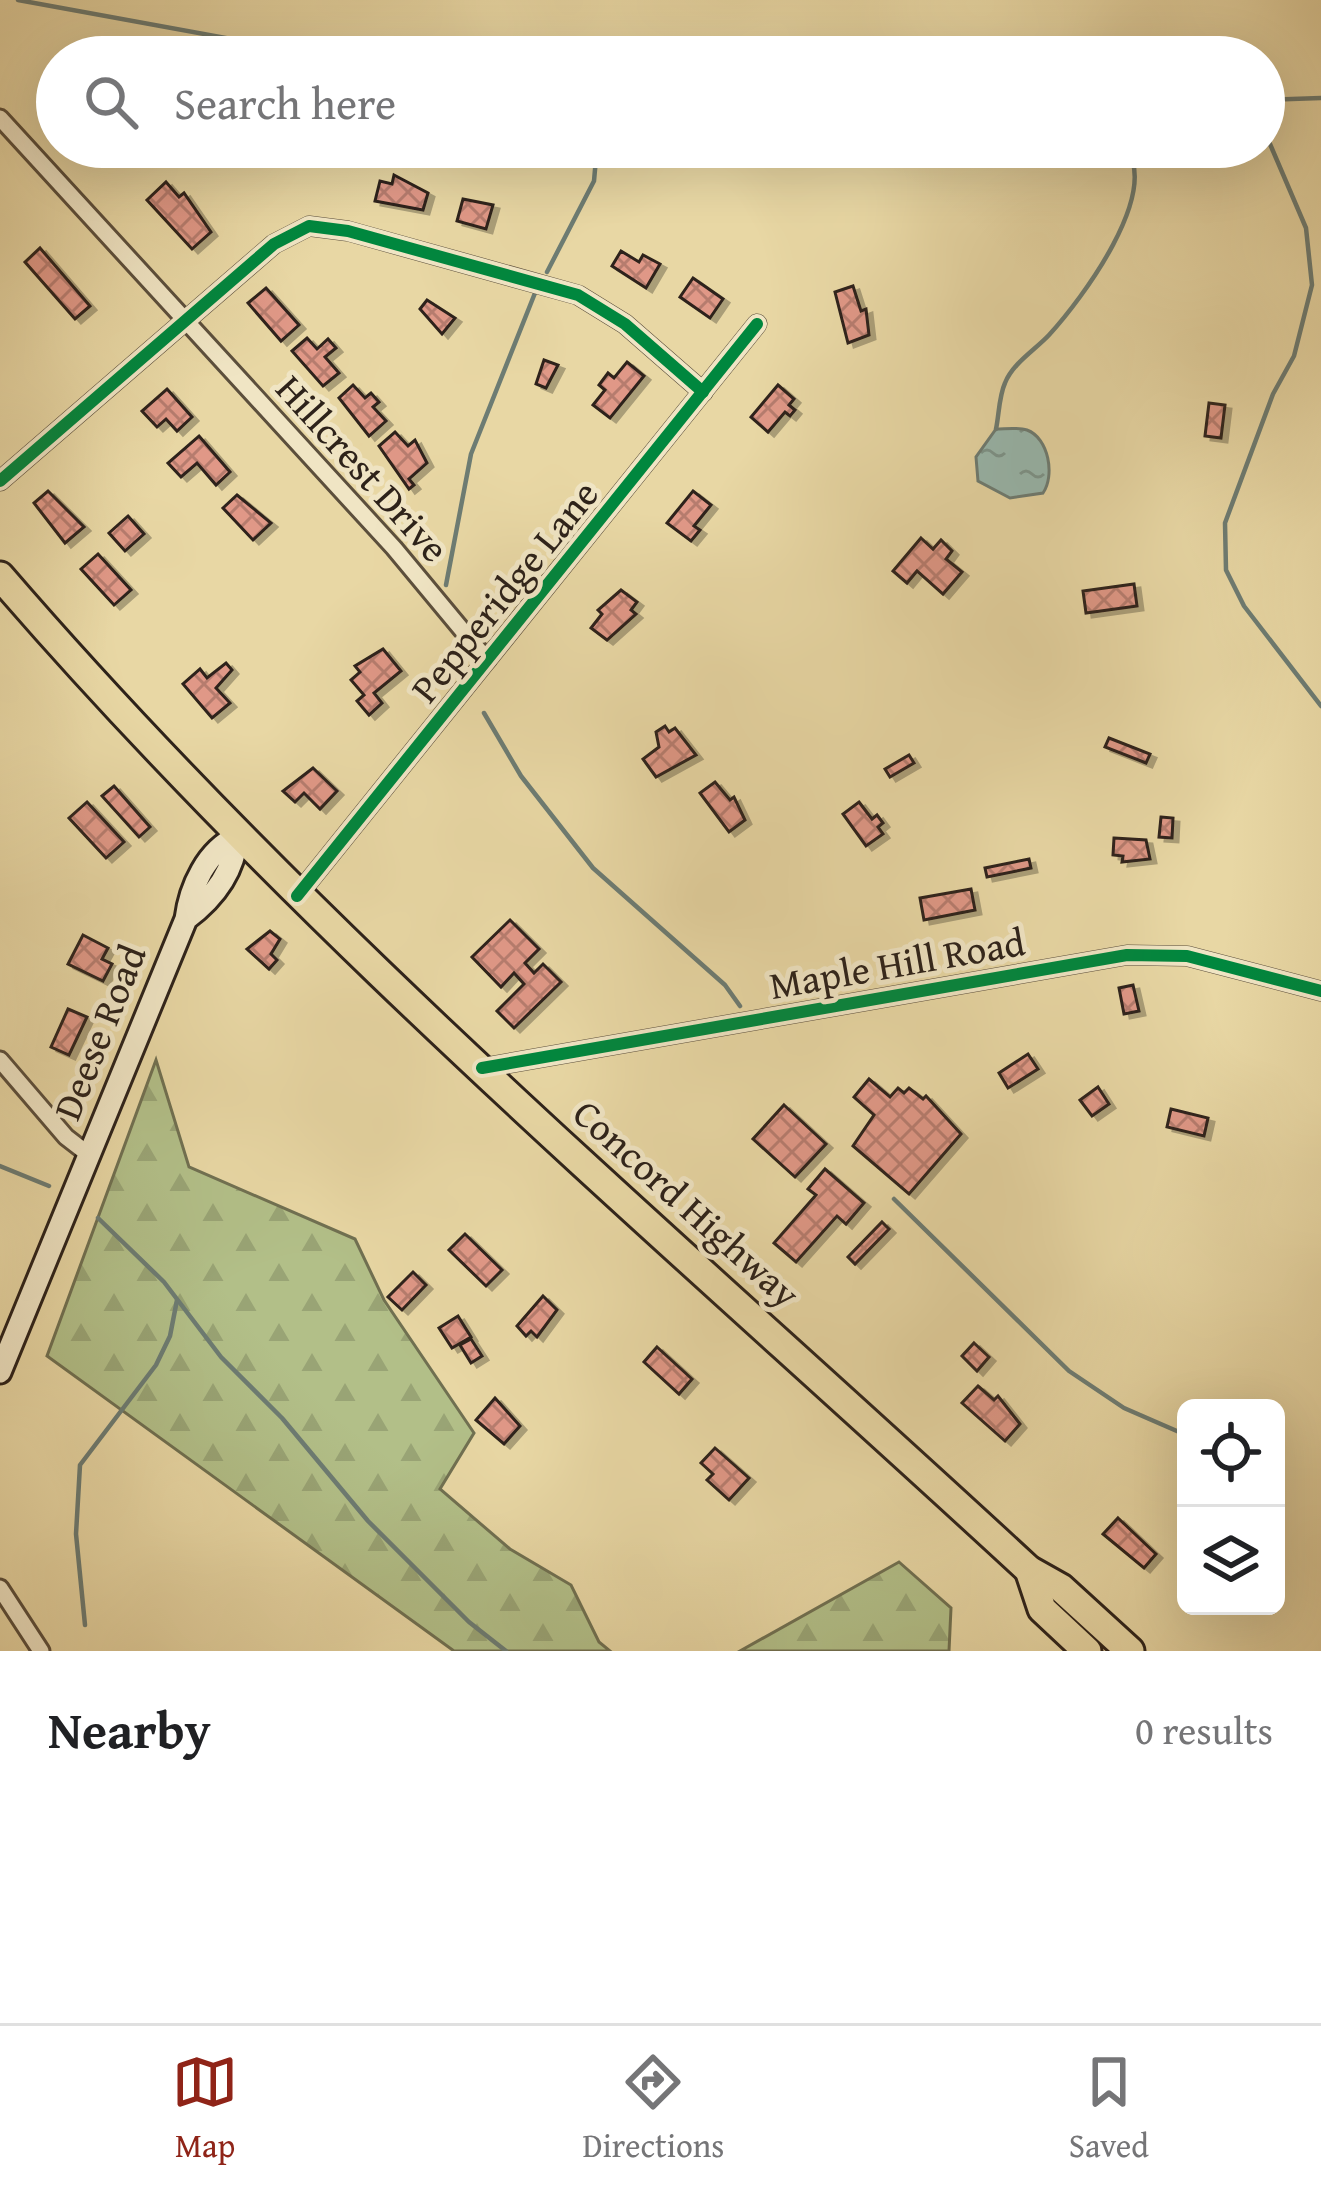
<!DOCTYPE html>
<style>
body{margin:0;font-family:"Gentium Book Plus",serif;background:#f6f6f6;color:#202124}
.controls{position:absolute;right:36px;bottom:36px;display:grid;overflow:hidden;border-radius:18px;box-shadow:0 12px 48px #0002}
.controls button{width:108px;height:108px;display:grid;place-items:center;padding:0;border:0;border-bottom:3px solid #e0e0e0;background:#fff;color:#202124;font:60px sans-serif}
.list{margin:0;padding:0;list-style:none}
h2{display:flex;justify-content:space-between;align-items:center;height:156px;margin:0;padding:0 48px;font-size:51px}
h2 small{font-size:39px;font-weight:400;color:#757577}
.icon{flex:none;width:66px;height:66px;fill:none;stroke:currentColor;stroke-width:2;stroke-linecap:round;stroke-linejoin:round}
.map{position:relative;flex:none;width:1321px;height:1651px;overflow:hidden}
.search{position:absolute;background:#fff;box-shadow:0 12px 48px #0002;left:36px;right:36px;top:36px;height:132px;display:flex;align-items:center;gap:30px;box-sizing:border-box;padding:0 42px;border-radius:66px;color:#757577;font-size:45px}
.sheet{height:372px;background:#fff}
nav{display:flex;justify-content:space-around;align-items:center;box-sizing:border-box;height:168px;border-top:3px solid #e0e0e0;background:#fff;font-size:33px;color:#757577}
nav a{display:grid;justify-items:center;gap:6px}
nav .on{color:#8f2418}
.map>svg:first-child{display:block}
.forest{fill:url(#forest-firs);stroke:#707051;stroke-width:3}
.water{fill:url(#water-ripples);stroke:#6d7c73;stroke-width:3}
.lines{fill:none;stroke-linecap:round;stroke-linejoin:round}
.stream{stroke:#6d7c73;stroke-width:4.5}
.building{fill:url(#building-cross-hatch);stroke:#2d221a;stroke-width:3;filter:url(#shadow)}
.street-casing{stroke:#5c4f3c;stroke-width:21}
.secondary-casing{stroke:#2d221a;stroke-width:27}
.highway-casing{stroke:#2d221a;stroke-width:33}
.street{stroke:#f0e5c4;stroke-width:15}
.secondary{stroke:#f0e5c4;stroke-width:21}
.highway{stroke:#e8d7a4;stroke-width:27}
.cycleway-casing{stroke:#f0e5c4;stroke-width:20}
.cycleway{stroke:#00873e;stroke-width:12}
.labels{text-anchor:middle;stroke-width:10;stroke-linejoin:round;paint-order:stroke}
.street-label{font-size:39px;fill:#2d221a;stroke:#f0e5c4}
</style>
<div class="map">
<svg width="1321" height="1651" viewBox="0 0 1321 1651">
<defs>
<pattern id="forest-firs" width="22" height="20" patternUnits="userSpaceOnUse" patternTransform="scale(3)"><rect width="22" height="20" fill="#b2bf88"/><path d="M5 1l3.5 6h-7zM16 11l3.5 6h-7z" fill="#99a475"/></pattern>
<pattern id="water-ripples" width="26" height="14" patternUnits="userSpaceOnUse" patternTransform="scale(3)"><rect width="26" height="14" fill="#98b8ae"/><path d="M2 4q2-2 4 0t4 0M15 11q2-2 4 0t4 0" fill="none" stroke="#7c958d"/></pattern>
<pattern id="building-cross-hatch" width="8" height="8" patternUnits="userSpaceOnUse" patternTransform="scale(3)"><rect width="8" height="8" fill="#e09887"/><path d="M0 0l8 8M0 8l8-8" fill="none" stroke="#b67c6e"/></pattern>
<filter id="shadow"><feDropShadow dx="6" dy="4" stdDeviation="0" flood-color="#0004"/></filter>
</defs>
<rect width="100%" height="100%" fill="#e8d7a4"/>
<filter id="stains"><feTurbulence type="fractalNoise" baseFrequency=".00167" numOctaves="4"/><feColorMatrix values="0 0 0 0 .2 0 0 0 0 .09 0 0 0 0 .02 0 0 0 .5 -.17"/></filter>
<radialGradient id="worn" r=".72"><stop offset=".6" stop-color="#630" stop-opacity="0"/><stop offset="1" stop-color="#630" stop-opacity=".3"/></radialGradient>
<g class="forest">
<polygon points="156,1060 189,1167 355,1239 384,1300 474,1433 440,1489 510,1549 571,1585 599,1642 610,1651 454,1651 47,1356"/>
<polygon points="899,1562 951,1608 949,1651 740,1651"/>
</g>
<path class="water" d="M 996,429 C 1005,429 1018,427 1027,430 C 1049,438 1055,476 1043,493 L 1010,498 L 978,481 L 976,457 Z"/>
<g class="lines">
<g class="stream">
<polyline points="18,0 330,57"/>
<polyline points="1264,100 1321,98"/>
<polyline points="1264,130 1306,228 1312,285 1294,356 1273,394 1225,523 1226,570 1244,606 1321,706"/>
<polyline points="922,147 998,147"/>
<polyline points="547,272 594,181 597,147"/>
<path d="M 996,429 C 999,415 999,396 1005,383 C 1013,363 1035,350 1049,335 C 1082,299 1162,192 1125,147"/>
<polyline points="446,585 471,454 535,293"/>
<polyline points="484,713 521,776 593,868 725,985 740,1006"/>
<polyline points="0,1166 49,1186"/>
<polyline points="894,1199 1069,1371 1124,1408 1186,1435"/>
<polyline points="98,1218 164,1282 221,1357 282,1418 368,1521 469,1622 506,1651"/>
<polyline points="85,1625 76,1534 80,1465 156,1365 170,1336 177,1300"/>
</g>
</g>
<g class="building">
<polygon points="394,175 428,193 423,210 375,201 380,181 392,184"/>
<polygon points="166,182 179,197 184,193 211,232 192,249 147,200"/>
<polygon points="463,199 493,205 486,229 457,221"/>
<polygon points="40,248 90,306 75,319 25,262"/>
<polygon points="621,251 639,262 643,255 660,264 646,288 612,266"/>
<polygon points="693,278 723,299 710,318 680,297"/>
<polygon points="853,286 861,311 866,309 869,335 848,343 835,292"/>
<polygon points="266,288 299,325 281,341 248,303"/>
<polygon points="427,300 455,318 442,334 420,309"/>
<polygon points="307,338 317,349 328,339 336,348 325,357 339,373 323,386 292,351"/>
<polygon points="544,360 558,365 546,388 536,384"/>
<polygon points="627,362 644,376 610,418 593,405 605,390 599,385 608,373 614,378"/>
<polygon points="353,385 365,398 371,393 379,402 373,407 386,421 369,436 339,398"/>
<polygon points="778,385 794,399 789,405 795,410 790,416 785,412 768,432 751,417"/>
<polygon points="167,389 192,417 177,431 166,419 157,427 142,411"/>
<polygon points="1209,403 1225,405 1221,438 1205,436"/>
<polygon points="395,432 408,446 415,440 427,463 409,479 414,485 409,489 379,446"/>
<polygon points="199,436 230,472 216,485 197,463 181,477 168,463"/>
<polygon points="48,491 84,527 65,543 34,503"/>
<polygon points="693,491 711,505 694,526 700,530 691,541 667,523"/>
<polygon points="237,495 271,523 253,540 223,508"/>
<polygon points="128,516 144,534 125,551 109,533"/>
<polygon points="921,538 933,549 941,540 952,551 946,559 962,572 943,594 917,571 907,583 893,571"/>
<polygon points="98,554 131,590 114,605 81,569"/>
<polygon points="1134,584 1137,606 1086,613 1083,591"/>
<polygon points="621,590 637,602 631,610 636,614 607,640 591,628 602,614 598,610"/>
<polygon points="383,649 401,671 374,693 382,703 369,715 357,701 364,695 351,680 360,672 355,666"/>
<polygon points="226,663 232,670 216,688 230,703 212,718 183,684 200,669 207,678"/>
<polygon points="665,726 669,732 675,728 696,755 656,777 643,759 659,747 656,732"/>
<polygon points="1109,738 1150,754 1146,763 1105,747"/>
<polygon points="909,755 914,763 890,777 885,769"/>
<polygon points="313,768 337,791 320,809 304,793 295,802 283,791"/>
<polygon points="715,782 730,800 734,797 745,820 729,832 700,793"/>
<polygon points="114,786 150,827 139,837 102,796"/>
<polygon points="87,802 124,842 106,858 69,818"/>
<polygon points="859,802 872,819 877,815 883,823 878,827 883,834 866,846 843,814"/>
<polygon points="1161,817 1173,818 1172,838 1159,837"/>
<polygon points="1114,838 1146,840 1150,859 1122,862 1123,856 1113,855"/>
<polygon points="1029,859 1031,868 987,877 985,868"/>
<polygon points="971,889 975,910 924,920 920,898"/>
<polygon points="510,920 539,949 525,963 534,973 543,964 561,982 514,1028 497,1011 524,984 514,973 501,987 472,957"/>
<polygon points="270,931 280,939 271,954 277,960 269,969 247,949"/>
<polygon points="83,935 108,948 102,959 112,964 103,981 68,964"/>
<polygon points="1133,985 1139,1011 1124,1014 1119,988"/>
<polygon points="68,1009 87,1017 69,1055 51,1047"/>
<polygon points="1028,1054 1038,1069 1008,1088 999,1073"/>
<polygon points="869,1079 890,1097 898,1088 904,1093 909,1088 923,1099 926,1096 961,1134 909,1194 853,1146 874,1115 854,1097"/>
<polygon points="1098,1087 1109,1104 1092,1116 1080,1100"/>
<polygon points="784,1105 826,1144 795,1177 753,1139"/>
<polygon points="1171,1109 1208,1118 1204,1136 1167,1127"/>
<polygon points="825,1169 864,1203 846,1224 837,1216 796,1262 774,1243 816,1195 808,1189"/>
<polygon points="882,1222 889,1229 855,1264 848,1257"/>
<polygon points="465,1234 502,1270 486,1286 449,1250"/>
<polygon points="413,1272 426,1285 402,1310 388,1297"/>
<polygon points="543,1296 557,1310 537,1337 531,1331 526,1336 517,1326"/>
<polygon points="458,1316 471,1337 452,1348 439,1328"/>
<polygon points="471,1339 482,1356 471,1363 460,1345"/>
<polygon points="974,1343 989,1357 977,1371 962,1356"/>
<polygon points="657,1347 692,1379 679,1394 644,1362"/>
<polygon points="978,1386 994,1400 998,1396 1020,1424 1005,1441 962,1403"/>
<polygon points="495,1398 520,1426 504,1444 476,1420"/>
<polygon points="715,1448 749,1478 729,1500 707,1480 713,1474 701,1463"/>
<polygon points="1118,1518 1156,1554 1144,1568 1103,1534"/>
</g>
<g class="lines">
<g class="street-casing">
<g id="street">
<polyline points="0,118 394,548 487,660"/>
<polyline points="0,481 274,244 309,226 348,231 578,295 625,324 703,392"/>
<polyline points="297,896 757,324"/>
<polyline points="0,1060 66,1137 88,1154"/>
<polyline points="482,1068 1127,955 1187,956 1321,991"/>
<polyline points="0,1588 41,1651"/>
</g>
</g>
<g class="secondary-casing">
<path id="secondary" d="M 0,1372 L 186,919 C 190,887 207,850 237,837 C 234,872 214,898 186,919"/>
</g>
<g class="highway-casing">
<g id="highway">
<path d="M 0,576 C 312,938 679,1246 1029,1570 L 1061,1588 L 1130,1651"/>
<polyline points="1029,1570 1042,1609 1087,1651"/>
</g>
</g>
<use href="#street" class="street"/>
<use href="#secondary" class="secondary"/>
<use href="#highway" class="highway"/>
<g class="cycleway-casing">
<g id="cycleway">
<polyline points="0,481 274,244 309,226 348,231 578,295 625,324 703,392"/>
<polyline points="297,896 757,324"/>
<polyline points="482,1068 1127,955 1187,956 1321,991"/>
</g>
</g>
<use href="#cycleway" class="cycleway"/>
</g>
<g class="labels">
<g class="street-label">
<text transform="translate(363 468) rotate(48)" y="14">Hillcrest Drive</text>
<text transform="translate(504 591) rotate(-51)" y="14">Pepperidge Lane</text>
<text transform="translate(897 963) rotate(-10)" y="14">Maple Hill Road</text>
<text transform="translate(99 1032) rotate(-68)" y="14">Deese Road</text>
<text transform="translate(687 1203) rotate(42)" y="14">Concord Highway</text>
</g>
</g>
<rect width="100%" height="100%" filter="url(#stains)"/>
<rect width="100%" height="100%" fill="url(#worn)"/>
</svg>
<div class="controls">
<button><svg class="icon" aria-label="locate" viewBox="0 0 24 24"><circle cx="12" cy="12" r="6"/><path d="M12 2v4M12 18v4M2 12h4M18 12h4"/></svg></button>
<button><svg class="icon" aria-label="layers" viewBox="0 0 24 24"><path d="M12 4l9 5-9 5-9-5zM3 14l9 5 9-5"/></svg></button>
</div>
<div class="search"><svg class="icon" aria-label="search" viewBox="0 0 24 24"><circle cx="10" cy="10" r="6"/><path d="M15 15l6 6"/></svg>Search here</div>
</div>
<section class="sheet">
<h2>Nearby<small>0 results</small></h2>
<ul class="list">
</ul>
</section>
<nav>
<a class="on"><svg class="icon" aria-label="map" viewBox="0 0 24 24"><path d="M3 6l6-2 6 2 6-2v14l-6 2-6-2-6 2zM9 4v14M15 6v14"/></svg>Map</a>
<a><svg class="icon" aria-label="directions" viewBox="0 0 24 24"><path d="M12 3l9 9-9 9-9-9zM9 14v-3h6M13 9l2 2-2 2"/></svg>Directions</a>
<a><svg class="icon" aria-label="saved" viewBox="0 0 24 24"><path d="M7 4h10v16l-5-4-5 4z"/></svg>Saved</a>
</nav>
